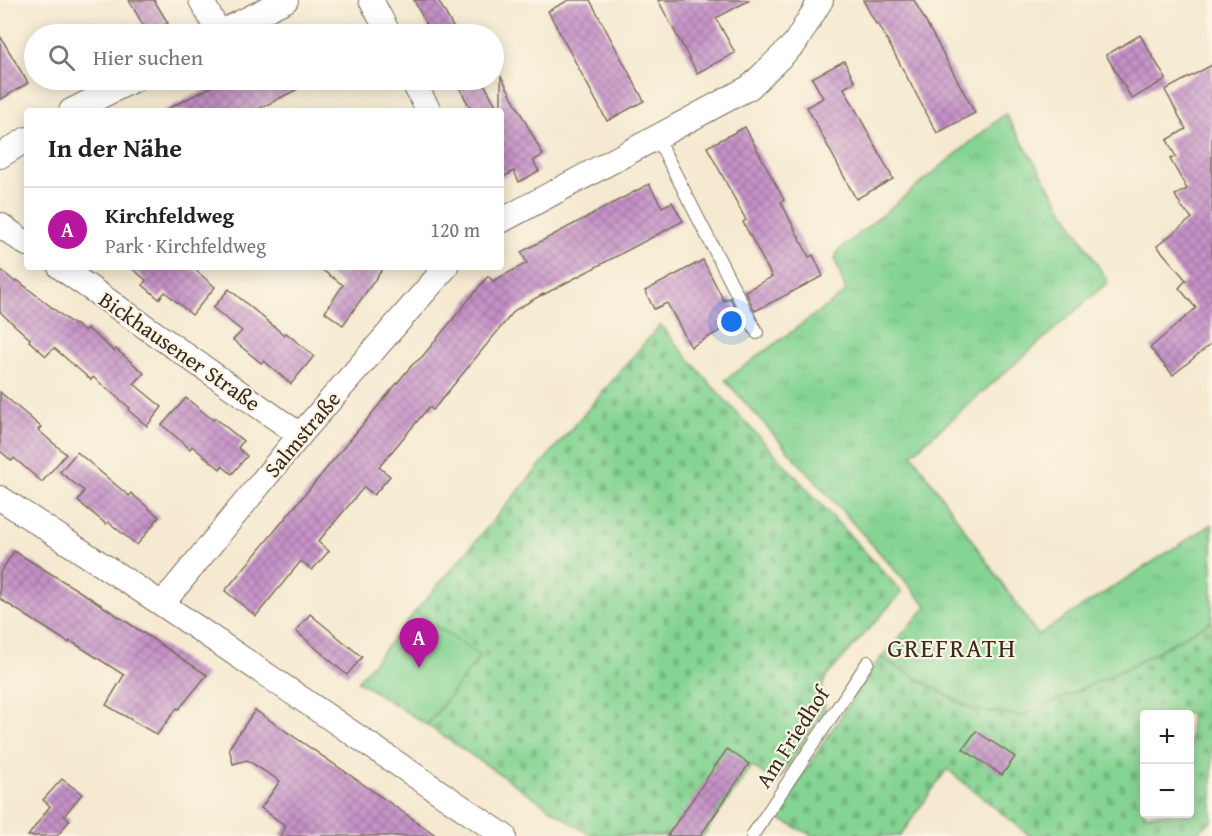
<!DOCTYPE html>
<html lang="de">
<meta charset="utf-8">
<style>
body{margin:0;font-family:"Gentium Book Plus",serif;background:#f2f2f2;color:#222}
.controls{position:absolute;right:18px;bottom:18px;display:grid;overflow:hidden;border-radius:6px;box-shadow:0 3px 15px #0003}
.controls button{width:54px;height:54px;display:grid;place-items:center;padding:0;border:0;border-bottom:2px solid #e0e0e0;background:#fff;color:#222;font:30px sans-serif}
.you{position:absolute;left:732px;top:322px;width:21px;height:21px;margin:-15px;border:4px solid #fff;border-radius:50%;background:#1a73e8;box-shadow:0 0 0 9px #1a73e833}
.badge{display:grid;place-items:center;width:39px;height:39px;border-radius:50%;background:#b5179e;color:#fff;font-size:20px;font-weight:700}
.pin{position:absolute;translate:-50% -50px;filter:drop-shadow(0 2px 3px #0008)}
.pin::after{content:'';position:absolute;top:32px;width:21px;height:18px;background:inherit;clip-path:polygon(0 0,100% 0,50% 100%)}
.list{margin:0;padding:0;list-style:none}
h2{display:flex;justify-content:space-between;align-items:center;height:78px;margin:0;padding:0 24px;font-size:26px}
h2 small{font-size:20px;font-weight:400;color:#767676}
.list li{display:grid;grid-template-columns:39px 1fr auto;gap:18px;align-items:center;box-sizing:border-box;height:84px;padding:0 24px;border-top:2px solid #e0e0e0}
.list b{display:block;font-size:22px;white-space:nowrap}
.list p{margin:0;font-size:20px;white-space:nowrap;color:#767676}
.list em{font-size:20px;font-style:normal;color:#767676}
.icon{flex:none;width:33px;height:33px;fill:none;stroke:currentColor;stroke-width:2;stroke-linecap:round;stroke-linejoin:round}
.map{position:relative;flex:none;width:1212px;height:836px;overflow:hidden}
.search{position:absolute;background:#fff;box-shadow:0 3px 15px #0003;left:24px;top:24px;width:480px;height:66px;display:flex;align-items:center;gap:15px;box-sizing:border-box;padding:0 21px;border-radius:33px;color:#767676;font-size:22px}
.panel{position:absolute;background:#fff;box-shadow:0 3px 15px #0003;left:24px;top:108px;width:480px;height:162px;border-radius:6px}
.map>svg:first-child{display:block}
.grass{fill:url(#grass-tufts);stroke:#607f58;stroke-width:1.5}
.cemetery{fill:url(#cemetery-stones);stroke:#607f58;stroke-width:1.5;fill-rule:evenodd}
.park{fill:#85d493;stroke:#607f58;stroke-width:1.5}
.building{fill:url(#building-cross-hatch)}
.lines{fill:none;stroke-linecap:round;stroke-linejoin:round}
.service-casing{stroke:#7c6d5d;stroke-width:14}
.minor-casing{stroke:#7c6d5d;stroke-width:26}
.service{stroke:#fff;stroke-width:12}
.minor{stroke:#fff;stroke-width:24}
.labels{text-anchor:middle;stroke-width:4.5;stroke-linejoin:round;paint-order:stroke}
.street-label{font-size:22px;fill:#3b2a1e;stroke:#fcf5e5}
.quarter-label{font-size:26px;letter-spacing:1.5px;fill:#3b2a1e;stroke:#fcf5e5}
</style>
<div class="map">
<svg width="1212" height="836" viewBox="0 0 1212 836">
<defs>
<pattern id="grass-tufts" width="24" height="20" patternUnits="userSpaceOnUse" patternTransform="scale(1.5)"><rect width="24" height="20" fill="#85d493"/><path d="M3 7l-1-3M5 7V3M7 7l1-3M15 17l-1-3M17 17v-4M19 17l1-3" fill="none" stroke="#74b67e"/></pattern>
<pattern id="cemetery-stones" width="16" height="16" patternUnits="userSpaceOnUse" patternTransform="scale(1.5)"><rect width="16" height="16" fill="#85d493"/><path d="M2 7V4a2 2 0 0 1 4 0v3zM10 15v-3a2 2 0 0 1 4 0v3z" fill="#74b67e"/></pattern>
<pattern id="building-cross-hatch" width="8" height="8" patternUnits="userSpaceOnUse" patternTransform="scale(1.5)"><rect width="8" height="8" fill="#c591c7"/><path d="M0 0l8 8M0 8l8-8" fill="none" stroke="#a177a1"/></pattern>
</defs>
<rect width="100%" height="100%" fill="#fcf5e5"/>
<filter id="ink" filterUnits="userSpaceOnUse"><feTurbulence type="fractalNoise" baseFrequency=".0167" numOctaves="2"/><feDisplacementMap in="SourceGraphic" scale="12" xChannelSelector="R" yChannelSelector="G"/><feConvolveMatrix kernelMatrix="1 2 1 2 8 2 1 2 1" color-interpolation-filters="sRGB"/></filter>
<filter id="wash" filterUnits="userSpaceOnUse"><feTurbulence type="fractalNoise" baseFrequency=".008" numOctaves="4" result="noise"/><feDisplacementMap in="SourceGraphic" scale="24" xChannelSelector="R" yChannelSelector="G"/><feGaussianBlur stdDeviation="1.35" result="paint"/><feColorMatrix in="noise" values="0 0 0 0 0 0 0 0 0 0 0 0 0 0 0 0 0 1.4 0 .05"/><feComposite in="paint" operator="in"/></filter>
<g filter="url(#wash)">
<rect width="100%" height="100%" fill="#f5ead1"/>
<polygon class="grass" points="1005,114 1108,282 912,454 1038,635 1212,524 1212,621 1132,666 1023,716 973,710 881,658 927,606 725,380 846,292 835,259 838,251"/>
<g class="cemetery">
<polygon points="660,325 713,387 902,592 826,677 822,690 825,708 777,783 752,766 703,836 591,836 427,725 480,656 415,612"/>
<path d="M 1212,621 L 1212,821 L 1194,836 L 1030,836 L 947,769 L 900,836 L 813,836 L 775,817 L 874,666 L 881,658 L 973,710 L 1023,716 L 1132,666 ZM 1144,714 L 1190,714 L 1190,814 L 1144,814 Z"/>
</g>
<polygon class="park" points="415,612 480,656 427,725 358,681"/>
<g id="blocks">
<g class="building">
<polygon points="129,0 154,0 168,23 148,34"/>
<polygon points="414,0 438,0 457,34 431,34"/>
<polygon points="569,0 590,0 644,101 607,121 548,11"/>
<polygon points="658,0 750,0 716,18 735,53 697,73"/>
<polygon points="863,0 914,0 975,113 937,133 878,23 876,24"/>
<polygon points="1140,35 1166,79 1132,99 1106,55"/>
<polygon points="0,36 28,83 0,100"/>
<polygon points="844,61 855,82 844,88 893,179 856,199 807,107 823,98 812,78"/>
<polygon points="1212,65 1212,343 1173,375 1150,348 1196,308 1179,288 1186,280 1157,246 1192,218 1182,208 1175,195 1187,189 1170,159 1176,157 1167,140 1186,129 1165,90"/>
<polygon points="501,76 543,155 533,161 539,171 519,182 514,171 501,178"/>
<polygon points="225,80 315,80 255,111 163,111"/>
<polygon points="455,80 482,80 499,111 472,111"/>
<polygon points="745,127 784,200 781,202 809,257 813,255 823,276 755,311 745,291 772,277 743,222 746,220 707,147"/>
<polygon points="649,184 662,207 672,202 683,221 543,295 543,294 515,310 433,410 429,407 379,467 390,476 374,495 364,487 318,542 329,551 321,560 312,570 301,561 256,616 225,591 412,365 422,357 488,276 493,281 527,263 521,252"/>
<polygon points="703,260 724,301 730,298 741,319 691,347 667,303 654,309 645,291"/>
<polygon points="130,267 192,267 215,287 192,315 165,292 159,299 143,285 146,280"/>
<polygon points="318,267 384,267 343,325 325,312 343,285"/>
<polygon points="0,269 15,282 17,280 74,325 75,324 84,331 87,328 114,351 116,349 144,373 134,384 162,407 147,426 128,410 130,408 93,377 91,380 54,348 46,356 29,341 30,339 0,312"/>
<polygon points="229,289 284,335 286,333 314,356 291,384 264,361 261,363 233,340 242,331 213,308"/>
<polygon points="0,392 41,427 38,430 66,454 42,482 14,458 12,461 0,451"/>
<polygon points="186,398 213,420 215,418 243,441 238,448 247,456 232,474 222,466 220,469 192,446 190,449 162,425"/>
<polygon points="77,452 129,496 131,493 159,517 137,545 108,522 106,524 78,501 84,491 60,472"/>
<polygon points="14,551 92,599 207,675 179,709 177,708 157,735 106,705 124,675 77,645 70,641 69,643 0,599 0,573"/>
<polygon points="310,614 362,657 347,675 296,631"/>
<polygon points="255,710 347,773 437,836 280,836 286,826 261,808 280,781 247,760 233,764 229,748"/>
<polygon points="976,731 1015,757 1002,775 963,749"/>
<polygon points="727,749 749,764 713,817 700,836 667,836"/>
<polygon points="62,779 82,794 64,816 70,820 57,836 28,836 50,806 43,800"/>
</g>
</g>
</g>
<g filter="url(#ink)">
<use href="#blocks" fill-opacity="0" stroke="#7c6d5d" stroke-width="1.5"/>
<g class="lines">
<g class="service-casing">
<g id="service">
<polyline points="657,138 757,333"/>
<polyline points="752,836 868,662"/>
</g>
</g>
<g class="minor-casing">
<g id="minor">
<polyline points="201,0 219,33"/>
<polyline points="371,0 389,34"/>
<polyline points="217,34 286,0"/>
<polyline points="412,80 429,111"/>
<polyline points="71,111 133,80"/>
<polyline points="0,156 27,139"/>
<polyline points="501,221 750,87 795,43 821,0"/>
<polyline points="0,225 27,244"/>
<polyline points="60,267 300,435"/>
<polyline points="0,498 162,604 504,836"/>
<polyline points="162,604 300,435 446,267"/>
</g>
</g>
<use href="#service" class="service"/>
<use href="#minor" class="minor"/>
</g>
</g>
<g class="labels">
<g class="street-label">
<text transform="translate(180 351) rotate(35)" y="8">Bickhausener Straße</text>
<text transform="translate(302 434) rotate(-50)" y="8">Salmstraße</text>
<text transform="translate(792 737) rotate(-57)" y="8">Am Friedhof</text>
</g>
<g class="quarter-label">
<text x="952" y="657">GREFRATH</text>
</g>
</g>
</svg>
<div class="controls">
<button>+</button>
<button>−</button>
</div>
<div class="you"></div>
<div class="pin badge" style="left:419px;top:668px">A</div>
<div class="search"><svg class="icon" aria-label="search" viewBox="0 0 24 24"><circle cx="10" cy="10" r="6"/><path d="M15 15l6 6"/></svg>Hier suchen</div>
<section class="panel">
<h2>In der Nähe<small></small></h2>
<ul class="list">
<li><span class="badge">A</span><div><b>Kirchfeldweg</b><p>Park · Kirchfeldweg</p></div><em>120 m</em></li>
</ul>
</section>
</div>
